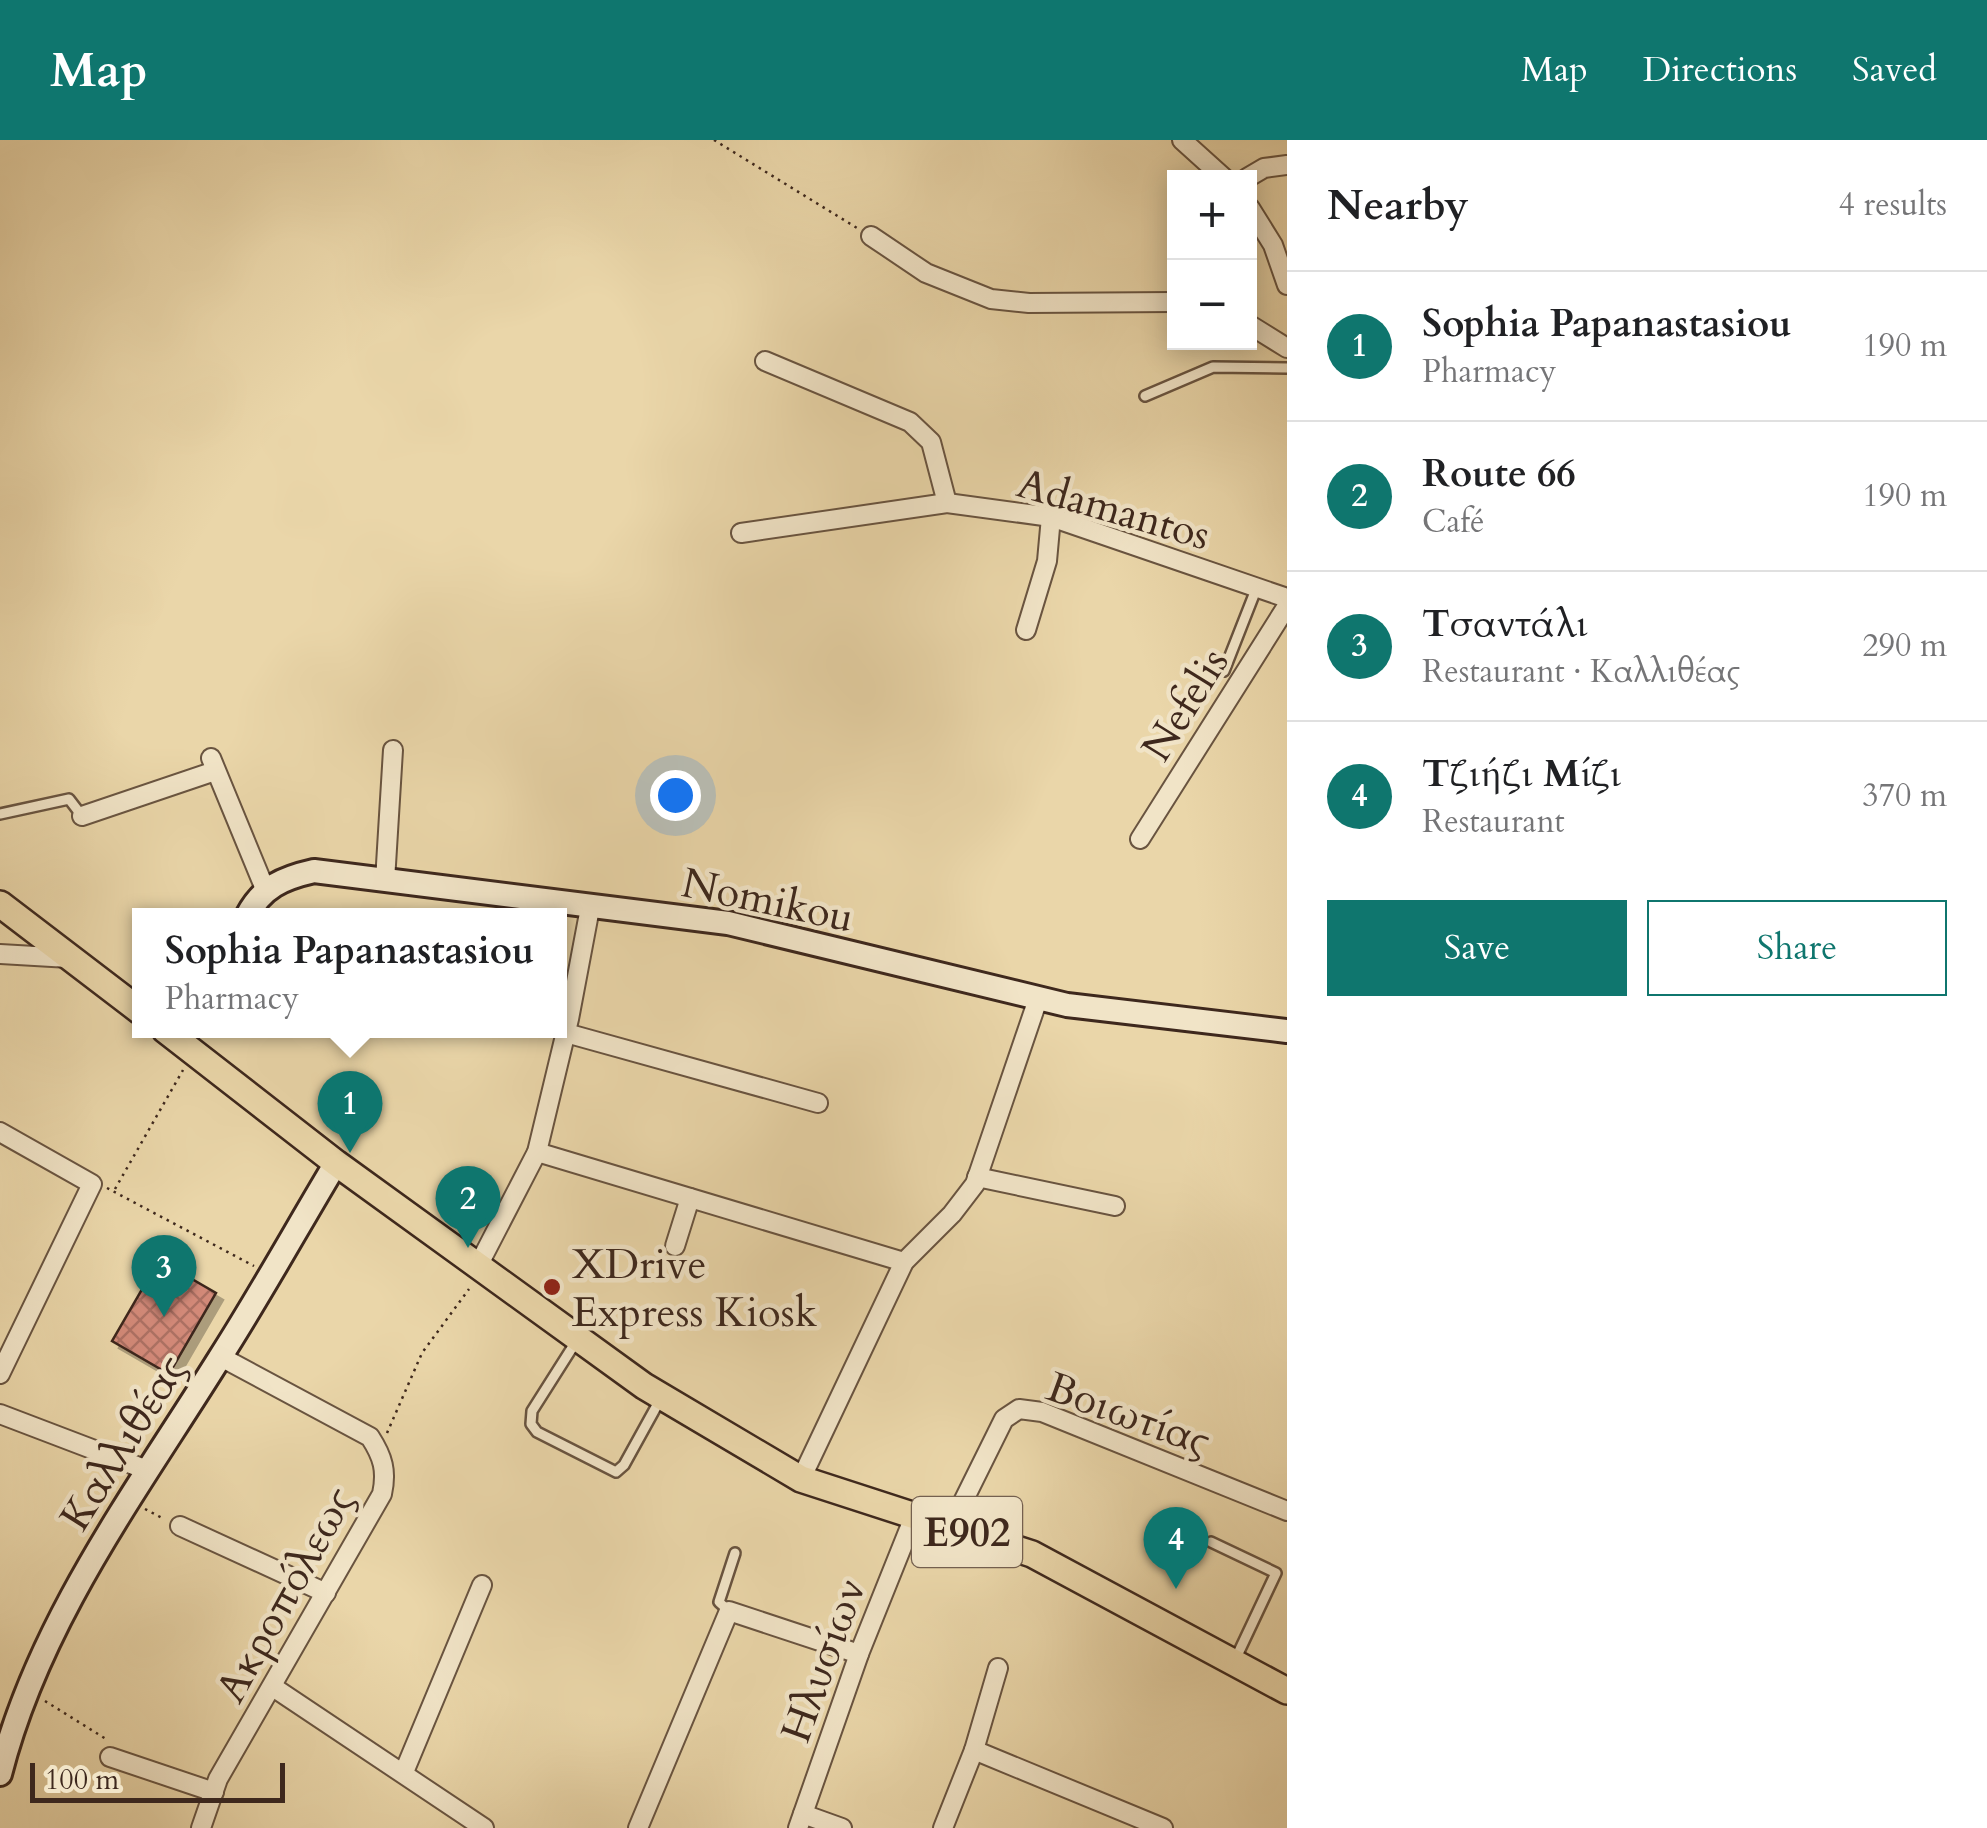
<!DOCTYPE html>
<meta charset="utf-8">
<style>
body{margin:0;font-family:Cardo,serif;background:#f2f2f2;color:#202124}
.controls{position:absolute;right:30px;top:30px;display:grid;overflow:hidden;border-radius:0px;box-shadow:0 5px 25px #0003}
.controls button{width:90px;height:90px;display:grid;place-items:center;padding:0;border:0;border-bottom:2px solid #e0e0e0;background:#fff;color:#202124;font:50px sans-serif}
.scale{position:absolute;left:30px;bottom:25px;width:255px;box-sizing:border-box;padding-left:10px;border:5px solid #3e281d;border-top:0;font-size:28px;line-height:35px;white-space:nowrap;color:#3e281d;-webkit-text-stroke:8px #f1e4c7;paint-order:stroke}
.you{position:absolute;left:675px;top:655px;width:35px;height:35px;margin:-25px;border:8px solid #fff;border-radius:50%;background:#1a73e8;box-shadow:0 0 0 15px #1a73e833}
.badge{display:grid;place-items:center;width:65px;height:65px;border-radius:50%;background:#0f766e;color:#fff;font-size:32px;font-weight:700}
.pin{position:absolute;translate:-50% -82px;filter:drop-shadow(0 2px 5px #0008)}
.pin::after{content:'';position:absolute;top:52px;width:35px;height:30px;background:inherit;clip-path:polygon(0 0,100% 0,50% 100%)}
.popup{position:absolute;left:132px;top:768px;width:435px;height:130px;box-sizing:border-box;display:grid;place-content:center;border-radius:0px;background:#fff;filter:drop-shadow(0 2px 8px #0005);font-size:32px;white-space:nowrap;color:#757577}
.popup b{font-size:38px;color:#202124}
.popup::after{content:'';position:absolute;left:50%;top:100%;margin-left:-20px;border:20px solid transparent;border-top-color:#fff}
.list{margin:0;padding:0;list-style:none}
h2{display:flex;justify-content:space-between;align-items:center;height:130px;margin:0;padding:0 40px;font-size:42px}
h2 small{font-size:32px;font-weight:400;color:#757577}
.list li{display:grid;grid-template-columns:65px 1fr auto;gap:30px;align-items:center;box-sizing:border-box;height:150px;padding:0 40px;border-top:2px solid #e0e0e0}
.list b{display:block;font-size:38px;white-space:nowrap}
.list p{margin:0;font-size:32px;white-space:nowrap;color:#757577}
.list em{font-size:32px;font-style:normal;color:#757577}
.actions{display:flex;gap:20px;padding:30px 40px}
.actions a{flex:1;padding:22px 0;border:2px solid #0f766e;border-radius:0px;text-align:center;font-size:35px;color:#0f766e}
.actions .main{background:#0f766e;color:#fff}
.map{position:relative;flex:none;width:1287px;height:1688px;overflow:hidden}
header{display:flex;align-items:center;gap:60px;box-sizing:border-box;height:140px;padding:0 50px;background:#0f766e;color:#fff}
header strong{font-size:48px}
nav{display:flex;gap:55px;margin-inline-start:auto;font-size:35px}
main{display:flex}
aside{flex:1;background:#fff}
.map>svg:first-child{display:block}
.building{fill:url(#building-cross-hatch);stroke:#3e281d;stroke-width:2.5;filter:url(#shadow)}
.lines{fill:none;stroke-linecap:round;stroke-linejoin:round}
.lane-casing{stroke:#695440;stroke-width:14}
.street-casing{stroke:#695440;stroke-width:22}
.secondary-casing{stroke:#3e281d;stroke-width:28}
.primary-casing{stroke:#3e281d;stroke-width:30}
.path{stroke:#3e281d;stroke-width:2.5;stroke-dasharray:2.5 5;stroke-linecap:butt}
.lane{stroke:#f1e4c7;stroke-width:9}
.street{stroke:#f1e4c7;stroke-width:18}
.secondary{stroke:#f1e4c7;stroke-width:22}
.primary{stroke:#ead6a9;stroke-width:25}
.poi-dot{fill:#8f2418;stroke:#f1e4c7;stroke-width:4}
.labels{text-anchor:middle;stroke-width:9;stroke-linejoin:round;paint-order:stroke}
.shield{fill:#f1e4c7;stroke:#746050;stroke-width:2.5}
.shield-label{font-size:40px;font-weight:bold;fill:#3e281d}
.street-label{font-size:42px;fill:#3e281d;stroke:#f1e4c7}
.poi-label{font-size:42px;fill:#3e281d;stroke:#f1e4c7;text-anchor:start}
</style>
<header>
<strong>Map</strong>
<nav><a>Map</a><a>Directions</a><a>Saved</a></nav>
</header>
<main>
<div class="map">
<svg width="1287" height="1688" viewBox="0 0 1287 1688">
<defs>
<pattern id="building-cross-hatch" width="8" height="8" patternUnits="userSpaceOnUse" patternTransform="scale(2.5)"><rect width="8" height="8" fill="#d28978"/><path d="M0 0l8 8M0 8l8-8" fill="none" stroke="#ac7062"/></pattern>
<filter id="shadow"><feDropShadow dx="7" dy="7" stdDeviation="0" flood-color="#0004"/></filter>
</defs>
<rect width="100%" height="100%" fill="#ead6a9"/>
<filter id="stains"><feTurbulence type="fractalNoise" baseFrequency=".002" numOctaves="4"/><feColorMatrix values="0 0 0 0 .2 0 0 0 0 .09 0 0 0 0 .02 0 0 0 .5 -.17"/></filter>
<radialGradient id="worn" r=".72"><stop offset=".6" stop-color="#630" stop-opacity="0"/><stop offset="1" stop-color="#630" stop-opacity=".3"/></radialGradient>
<polygon class="building" points="159,1120 216,1153 169,1234 112,1201"/>
<g class="lines">
<g class="lane-casing">
<g id="lane">
<polyline points="1145,256 1213,227 1287,228"/>
<polyline points="1224,531 1257,447"/>
<polyline points="0,674 69,659 82,676"/>
<polyline points="577,1200 532,1271 531,1284 537,1292 616,1332 624,1325 661,1258"/>
<polyline points="1211,1402 1276,1433 1235,1520"/>
<polyline points="729,1471 719,1462 735,1413"/>
</g>
</g>
<g class="street-casing">
<g id="street">
<polyline points="1182,0 1224,38"/>
<polyline points="1247,38 1264,28 1287,25"/>
<polyline points="1250,68 1273,105 1287,145"/>
<polyline points="871,96 926,133 991,159 1029,163 1174,162"/>
<polyline points="1250,185 1287,208"/>
<polyline points="765,221 910,282 931,302 947,363"/>
<polyline points="741,393 947,363 1051,377 1287,458"/>
<polyline points="1026,490 1047,421 1051,377"/>
<polyline points="211,618 265,749"/>
<polyline points="82,676 215,631"/>
<polyline points="1140,699 1287,466"/>
<polyline points="385,741 393,610"/>
<polyline points="0,814 69,818"/>
<polyline points="566,893 818,963"/>
<polyline points="0,992 92,1044 0,1234"/>
<polyline points="537,1012 904,1122"/>
<polyline points="977,1037 1115,1066"/>
<polyline points="675,1106 690,1058"/>
<polyline points="479,1124 537,1012 569,879 590,768"/>
<polyline points="0,1274 147,1330"/>
<polyline points="801,1339 904,1122 952,1074 975,1044 1038,859"/>
<polyline points="180,1386 326,1453"/>
<polyline points="951,1386 1004,1279 1019,1269 1042,1272 1287,1371"/>
<polyline points="273,1547 484,1688"/>
<polyline points="974,1610 1163,1688"/>
<polyline points="110,1617 214,1652"/>
<polyline points="404,1632 482,1445"/>
<polyline points="803,1674 842,1688"/>
<path d="M 201,1688 L 218,1639 L 382,1354 C 387,1331 383,1317 370,1297 L 221,1217"/>
<polyline points="638,1688 729,1471 859,1514"/>
<polyline points="798,1688 859,1514 914,1377"/>
<polyline points="943,1688 974,1610 998,1528"/>
</g>
</g>
<g class="secondary-casing">
<g id="secondary">
<path d="M 247,776 C 262,747 283,738 314,731 L 728,783 L 1067,865 L 1287,891"/>
<path d="M 0,1634 C 39,1481 136,1352 219,1219 C 260,1155 297,1088 336,1023"/>
</g>
</g>
<g class="primary-casing">
<g id="primary">
<polyline points="0,764 140,871"/>
<polyline points="165,890 336,1023 644,1246 801,1339 1032,1414 1287,1551"/>
</g>
</g>
<g class="path">
<polyline points="714,0 857,88"/>
<polyline points="107,1048 254,1126"/>
<polyline points="115,1049 183,930"/>
<polyline points="387,1293 422,1213 469,1149"/>
<polyline points="145,1369 164,1379"/>
<polyline points="45,1561 106,1599"/>
</g>
<use href="#lane" class="lane"/>
<use href="#street" class="street"/>
<use href="#secondary" class="secondary"/>
<use href="#primary" class="primary"/>
</g>
<circle class="poi-dot" cx="552" cy="1147" r="10"/>
<g class="labels">
<rect class="shield" x="912" y="1357" width="110" height="70" rx="8"/>
<g class="shield-label">
<text x="967" y="1406">E902</text>
</g>
<g class="street-label">
<text transform="translate(1114 368) rotate(16)" y="15">Adamantos</text>
<text transform="translate(1184 564) rotate(-58)" y="15">Nefelis</text>
<text transform="translate(768 759) rotate(12)" y="15">Nomikou</text>
<text transform="translate(1129 1273) rotate(20)" y="15">Βοιωτίας</text>
<text transform="translate(122 1302) rotate(-58)" y="15">Καλλιθέας</text>
<text transform="translate(284 1454) rotate(-61)" y="15">Ακροπόλεως</text>
<text transform="translate(822 1520) rotate(-70)" y="15">Ηλυσίων</text>
</g>
<g class="poi-label">
<text x="572" y="1138">XDrive<tspan x="572" dy="48">Express Kiosk</tspan></text>
</g>
</g>
<rect width="100%" height="100%" filter="url(#stains)"/>
<rect width="100%" height="100%" fill="url(#worn)"/>
</svg>
<div class="controls">
<button>+</button>
<button>−</button>
</div>
<div class="scale">100 m</div>
<div class="you"></div>
<div class="pin badge" style="left:350px;top:1013px">1</div>
<div class="popup"><b>Sophia Papanastasiou</b>Pharmacy</div>
<div class="pin badge" style="left:468px;top:1108px">2</div>
<div class="pin badge" style="left:164px;top:1177px">3</div>
<div class="pin badge" style="left:1176px;top:1449px">4</div>
</div>
<aside>
<h2>Nearby<small>4 results</small></h2>
<ul class="list">
<li><span class="badge">1</span><div><b>Sophia Papanastasiou</b><p>Pharmacy</p></div><em>190 m</em></li>
<li><span class="badge">2</span><div><b>Route 66</b><p>Café</p></div><em>190 m</em></li>
<li><span class="badge">3</span><div><b>Τσαντάλι</b><p>Restaurant · Καλλιθέας</p></div><em>290 m</em></li>
<li><span class="badge">4</span><div><b>Τζιήζι Μίζι</b><p>Restaurant</p></div><em>370 m</em></li>
</ul>
<div class="actions"><a class="main">Save</a><a>Share</a></div>
</aside>
</main>
